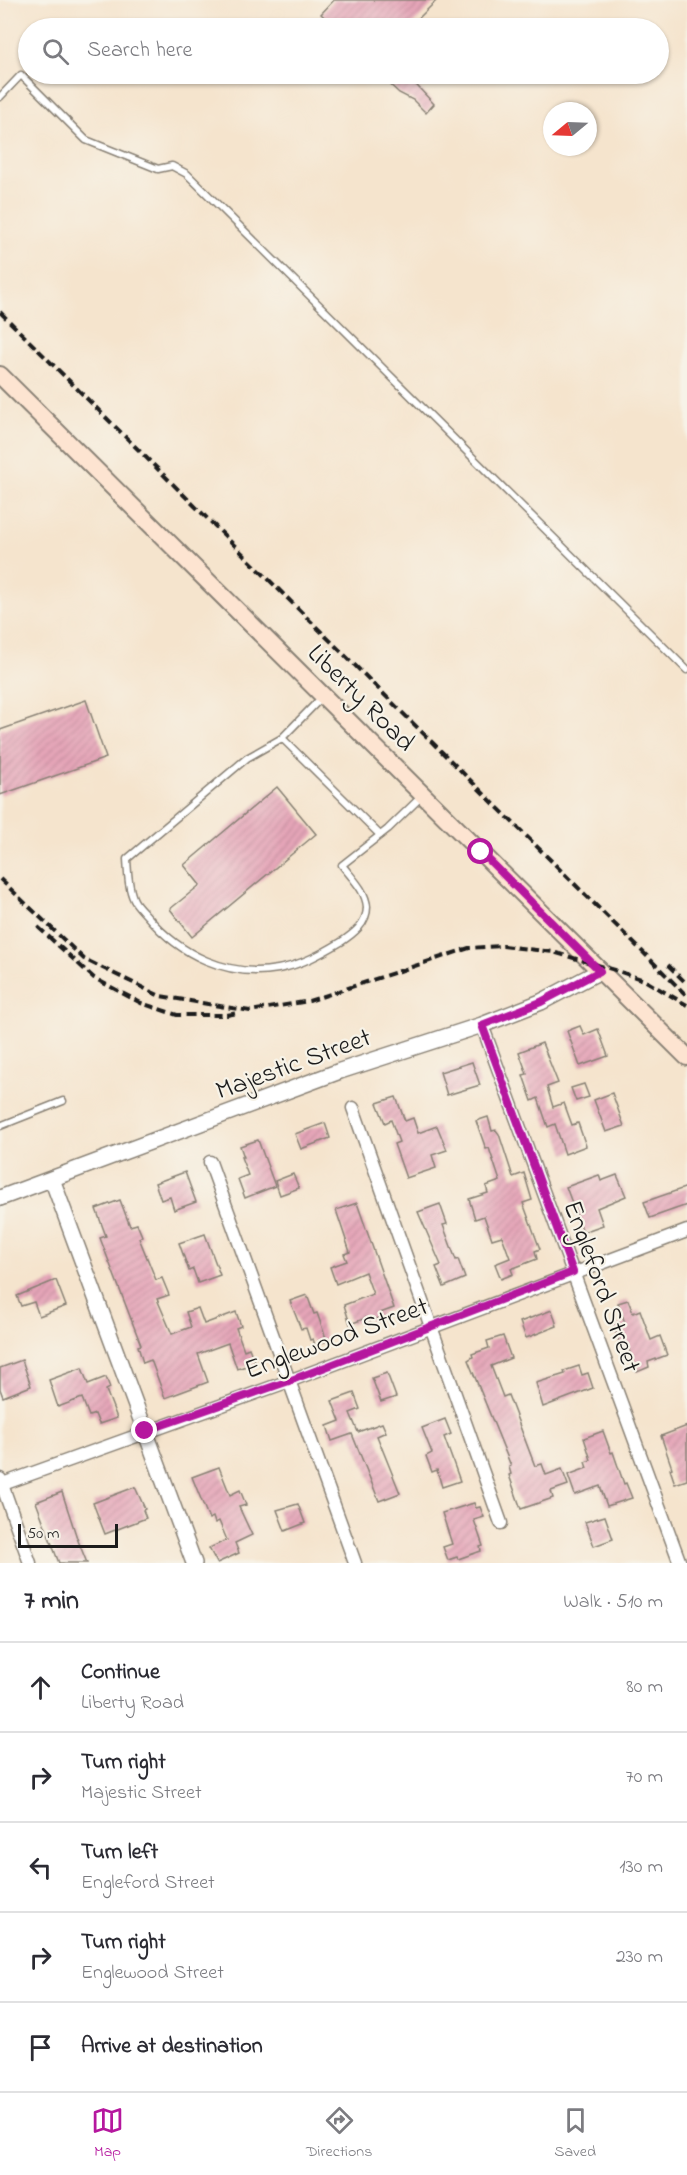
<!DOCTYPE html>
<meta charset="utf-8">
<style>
body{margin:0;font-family:"Indie Flower",sans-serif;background:#f2f2f3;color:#2b2b33}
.compass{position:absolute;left:543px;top:102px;width:54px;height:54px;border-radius:50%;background:#fff;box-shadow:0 2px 4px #0004;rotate:251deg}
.scale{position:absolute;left:18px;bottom:15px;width:100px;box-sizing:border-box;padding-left:6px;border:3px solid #1c1c1c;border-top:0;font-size:16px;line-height:21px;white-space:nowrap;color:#1c1c1c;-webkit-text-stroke:4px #f7f3e8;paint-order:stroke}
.stop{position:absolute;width:18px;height:18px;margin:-14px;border:4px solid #b5179e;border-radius:50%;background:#fff}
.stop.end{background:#b5179e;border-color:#fff;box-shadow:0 2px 6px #0008}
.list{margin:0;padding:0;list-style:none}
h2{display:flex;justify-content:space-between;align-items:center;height:78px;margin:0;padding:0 24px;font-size:26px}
h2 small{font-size:20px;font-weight:400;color:#7c7c81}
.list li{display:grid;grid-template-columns:39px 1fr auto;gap:18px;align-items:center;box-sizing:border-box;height:90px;padding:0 24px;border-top:2px solid #e1e1e2}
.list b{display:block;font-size:22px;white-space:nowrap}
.list p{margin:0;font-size:20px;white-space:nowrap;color:#7c7c81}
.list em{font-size:20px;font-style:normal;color:#7c7c81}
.icon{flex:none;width:33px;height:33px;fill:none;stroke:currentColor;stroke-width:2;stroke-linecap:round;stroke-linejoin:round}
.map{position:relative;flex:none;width:687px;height:1563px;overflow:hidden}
.search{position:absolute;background:#fff;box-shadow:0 2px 4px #0004;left:18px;right:18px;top:18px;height:66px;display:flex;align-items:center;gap:15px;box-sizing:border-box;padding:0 21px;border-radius:33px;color:#7c7c81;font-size:22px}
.sheet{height:528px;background:#fff}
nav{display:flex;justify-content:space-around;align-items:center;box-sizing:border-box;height:84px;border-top:2px solid #e1e1e2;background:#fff;font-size:16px;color:#7c7c81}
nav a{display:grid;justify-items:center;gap:3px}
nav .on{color:#b5179e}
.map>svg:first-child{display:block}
.building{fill:url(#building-hatch)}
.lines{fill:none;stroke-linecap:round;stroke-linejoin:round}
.service-casing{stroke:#888074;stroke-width:9}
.minor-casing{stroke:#888074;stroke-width:15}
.tertiary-casing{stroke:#888074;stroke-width:18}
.secondary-casing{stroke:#888074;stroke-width:20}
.service{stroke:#fff;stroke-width:6}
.minor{stroke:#fff;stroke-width:12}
.tertiary{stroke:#fff;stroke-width:15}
.secondary{stroke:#fde4d1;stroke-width:16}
.rail{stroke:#1c1c1c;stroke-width:4;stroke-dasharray:9 4.5;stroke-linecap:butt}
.route{stroke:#b5179e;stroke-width:8}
.labels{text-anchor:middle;stroke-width:4.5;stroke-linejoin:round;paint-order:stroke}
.street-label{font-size:27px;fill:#1c1c1c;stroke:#f7f3e8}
</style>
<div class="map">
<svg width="687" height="1563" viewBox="0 0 687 1563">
<defs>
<pattern id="building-hatch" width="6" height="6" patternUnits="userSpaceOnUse" patternTransform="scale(1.5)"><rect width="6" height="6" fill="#e5a5b8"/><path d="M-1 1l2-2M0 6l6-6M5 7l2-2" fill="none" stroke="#c48d9e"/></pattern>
</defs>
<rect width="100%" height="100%" fill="#f7f3e8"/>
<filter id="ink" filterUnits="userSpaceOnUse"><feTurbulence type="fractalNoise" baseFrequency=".0167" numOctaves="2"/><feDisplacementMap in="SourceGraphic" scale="12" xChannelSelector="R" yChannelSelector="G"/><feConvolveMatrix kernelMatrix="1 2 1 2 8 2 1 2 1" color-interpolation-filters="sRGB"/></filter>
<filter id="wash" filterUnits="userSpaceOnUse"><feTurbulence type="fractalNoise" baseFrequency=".008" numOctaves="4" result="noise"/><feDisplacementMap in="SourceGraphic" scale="24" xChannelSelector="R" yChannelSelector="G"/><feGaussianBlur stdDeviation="1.35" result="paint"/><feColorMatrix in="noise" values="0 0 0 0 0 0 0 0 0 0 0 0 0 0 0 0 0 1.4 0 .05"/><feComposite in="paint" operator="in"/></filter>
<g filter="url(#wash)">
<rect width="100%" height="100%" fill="#f5e4cd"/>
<g id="blocks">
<g class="building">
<polygon points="334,0 437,0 409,28 336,28 321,14"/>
<polygon points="379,74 406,74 434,104 426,113 413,100 399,93"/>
<polygon points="86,700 106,758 0,795 0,730"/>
<polygon points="277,787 316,834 192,937 170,909 200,885 184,865"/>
<polygon points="580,1026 584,1035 598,1029 608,1056 580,1066 567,1031"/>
<polygon points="542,1043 558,1083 547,1087 553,1107 564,1103 572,1125 578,1123 586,1146 565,1154 555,1124 548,1127 538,1098 532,1101 523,1075 527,1074 519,1052"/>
<polygon points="472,1062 480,1085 447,1095 440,1072"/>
<polygon points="584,1084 589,1097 576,1101 571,1088"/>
<polygon points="612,1093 624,1126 606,1132 594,1100"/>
<polygon points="396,1097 405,1121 413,1118 418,1133 437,1126 447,1150 432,1155 436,1168 406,1178 394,1144 399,1142 391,1120 385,1123 377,1103"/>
<polygon points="488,1117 492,1131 496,1130 499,1134 513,1177 524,1173 532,1200 523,1203 540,1249 535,1251 537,1259 511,1269 513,1274 501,1279 495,1264 510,1258 502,1236 492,1239 484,1216 475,1219 469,1199 488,1193 486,1186 500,1181 489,1148 486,1149 476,1121"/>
<polygon points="325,1123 330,1138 301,1149 295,1134"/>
<polygon points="258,1140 275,1186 245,1198 238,1179 248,1175 241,1157 244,1157 240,1146"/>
<polygon points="185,1172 196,1202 174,1210 170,1197 161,1200 155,1183"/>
<polygon points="293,1174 299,1188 280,1195 275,1181"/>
<polygon points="599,1175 601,1181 617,1175 626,1196 597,1208 603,1225 583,1232 566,1187"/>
<polygon points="687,1187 687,1205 650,1218 644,1202"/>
<polygon points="120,1200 130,1226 137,1224 142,1236 139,1238 156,1280 162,1278 169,1295 157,1299 172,1334 191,1327 186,1312 198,1308 204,1324 236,1312 241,1326 236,1328 244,1350 249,1348 255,1363 237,1369 228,1343 198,1354 208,1382 165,1398 151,1360 143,1363 138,1346 141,1345 100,1238 106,1236 96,1209"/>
<polygon points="357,1203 394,1308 380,1313 381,1317 370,1321 369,1317 350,1324 344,1305 373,1294 365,1272 336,1284 330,1267 347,1261 344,1254 350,1252 336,1210"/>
<polygon points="440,1204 447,1224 443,1225 456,1260 458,1259 465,1278 444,1287 436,1267 441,1265 418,1212"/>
<polygon points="205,1234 220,1275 198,1283 193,1269 189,1271 179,1243"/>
<polygon points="56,1280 66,1306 39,1316 34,1302 21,1306 17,1296"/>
<polygon points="307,1295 314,1314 317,1313 327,1341 315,1345 313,1339 310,1340 306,1328 301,1329 290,1301"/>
<polygon points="628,1300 633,1313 640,1310 651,1340 660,1336 667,1355 648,1362 649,1367 637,1372 627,1345 621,1347 614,1327 625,1323 618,1303"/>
<polygon points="552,1310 557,1326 526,1338 520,1322"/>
<polygon points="503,1336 511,1358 491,1366 503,1397 508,1395 535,1466 542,1464 546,1475 562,1469 568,1485 551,1491 553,1498 521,1509 509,1475 511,1474 509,1467 511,1466 468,1360 473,1357 472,1354 489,1348 487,1341"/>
<polygon points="22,1360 31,1386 3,1397 0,1389 0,1368"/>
<polygon points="579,1366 582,1375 588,1373 593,1388 543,1407 536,1383 565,1374 564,1371"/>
<polygon points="82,1368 88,1384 106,1377 110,1388 106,1390 117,1418 99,1424 95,1414 89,1416 82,1398 58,1407 49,1380"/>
<polygon points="387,1373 396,1397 381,1402 372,1378"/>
<polygon points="354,1393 360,1409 350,1413 358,1432 382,1423 386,1432 377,1436 400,1493 379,1501 352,1434 332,1441 327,1426 340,1421 332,1401"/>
<polygon points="445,1419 451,1434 444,1437 460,1481 442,1487 437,1470 432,1472 426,1456 432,1453 422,1428"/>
<polygon points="687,1426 687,1480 675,1484 670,1469 672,1468 661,1436"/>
<polygon points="603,1431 611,1453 613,1452 624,1484 626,1483 632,1498 607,1506 600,1486 575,1495 568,1475 587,1468 585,1462 591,1460 584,1438"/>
<polygon points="219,1467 230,1495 240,1490 246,1505 239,1507 252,1535 235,1543 239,1553 217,1563 209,1548 227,1540 219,1521 215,1523 213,1517 209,1519 192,1477"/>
<polygon points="135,1487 145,1509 143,1510 146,1518 105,1534 93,1503"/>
<polygon points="62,1492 77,1538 87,1563 59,1563 36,1502"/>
<polygon points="474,1503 476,1508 480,1507 484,1517 474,1520 483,1546 480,1547 481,1551 458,1559 457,1557 448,1560 443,1547 452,1544 442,1513"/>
<polygon points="298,1504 305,1523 285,1531 277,1510"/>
<polygon points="605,1516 613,1539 594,1546 585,1522"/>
</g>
</g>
</g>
<g filter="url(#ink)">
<use href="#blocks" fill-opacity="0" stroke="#888074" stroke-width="1.5"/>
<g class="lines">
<g class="service-casing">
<g id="service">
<polyline points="0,97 21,75 86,140 158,169 172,166 187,174 687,670"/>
<path d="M 323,696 L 282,738 L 247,758 L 127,859 C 128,872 128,888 134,900 C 137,906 144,912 148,917 C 180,955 228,978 278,969 C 301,965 321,954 341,942 C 353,934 367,924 367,907 C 366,891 352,878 342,865 L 388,829 L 423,795"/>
<polyline points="282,738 380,835"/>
<polyline points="0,1126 63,1101"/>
</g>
</g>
<g class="minor-casing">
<g id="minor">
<polyline points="482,1025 680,1563"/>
<polyline points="353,1108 501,1523"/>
<polyline points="210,1162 355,1563"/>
<polyline points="0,1479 30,1563"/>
<polyline points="0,1485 289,1381 687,1231"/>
</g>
</g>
<g class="tertiary-casing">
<g id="tertiary">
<polyline points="52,1179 194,1563"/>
<polyline points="0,1198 340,1071 482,1025 541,1002 600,971"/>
</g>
</g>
<g class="secondary-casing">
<polyline id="secondary" points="0,375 687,1057"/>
</g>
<use href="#service" class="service"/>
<use href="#minor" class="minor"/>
<use href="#tertiary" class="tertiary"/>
<use href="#secondary" class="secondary"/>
<g class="rail">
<polyline points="0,312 687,996"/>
<polyline points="0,879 84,959 160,996 250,1011 309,1001 469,948 503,946 553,952 615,970 644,980 687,1005"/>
<polyline points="38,927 94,978 141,1003 177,1015 227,1015 238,1013"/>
<polyline points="668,965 687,984"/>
</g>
</g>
</g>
<g class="lines" filter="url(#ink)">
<polyline class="route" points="145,1431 289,1381 573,1272 482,1025 541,1002 600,971 481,852"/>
</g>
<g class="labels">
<g class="street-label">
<text transform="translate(362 697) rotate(45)" y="9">Liberty Road</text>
<text transform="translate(293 1063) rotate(-20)" y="9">Majestic Street</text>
<text transform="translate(603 1286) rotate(70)" y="9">Engleford Street</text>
<text transform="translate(336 1337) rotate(-20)" y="9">Englewood Street</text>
</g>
</g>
</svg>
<svg class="compass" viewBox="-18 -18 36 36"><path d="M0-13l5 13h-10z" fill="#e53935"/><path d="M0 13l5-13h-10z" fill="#7c7c81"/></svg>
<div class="scale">50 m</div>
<div class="stop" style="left:481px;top:852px"></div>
<div class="stop end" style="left:145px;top:1431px"></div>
<div class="search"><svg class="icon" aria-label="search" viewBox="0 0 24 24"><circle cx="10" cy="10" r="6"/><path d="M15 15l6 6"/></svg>Search here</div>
</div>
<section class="sheet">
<h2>7 min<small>Walk · 510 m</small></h2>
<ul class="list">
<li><svg class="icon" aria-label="ahead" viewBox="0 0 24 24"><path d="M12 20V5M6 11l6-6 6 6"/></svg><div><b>Continue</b><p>Liberty Road</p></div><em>80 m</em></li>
<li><svg class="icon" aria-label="right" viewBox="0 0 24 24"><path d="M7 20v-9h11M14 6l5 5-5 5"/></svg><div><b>Turn right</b><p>Majestic Street</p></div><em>70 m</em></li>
<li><svg class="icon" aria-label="left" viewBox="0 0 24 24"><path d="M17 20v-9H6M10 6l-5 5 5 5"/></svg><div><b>Turn left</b><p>Engleford Street</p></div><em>130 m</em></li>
<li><svg class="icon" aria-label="right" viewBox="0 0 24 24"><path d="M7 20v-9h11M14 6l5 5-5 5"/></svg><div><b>Turn right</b><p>Englewood Street</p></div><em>230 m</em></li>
<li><svg class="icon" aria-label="arrive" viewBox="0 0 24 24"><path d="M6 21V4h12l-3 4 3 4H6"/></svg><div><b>Arrive at destination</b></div></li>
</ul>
</section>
<nav>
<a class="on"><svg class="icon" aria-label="map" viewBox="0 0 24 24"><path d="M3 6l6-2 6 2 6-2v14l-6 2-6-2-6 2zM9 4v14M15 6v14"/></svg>Map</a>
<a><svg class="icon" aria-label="directions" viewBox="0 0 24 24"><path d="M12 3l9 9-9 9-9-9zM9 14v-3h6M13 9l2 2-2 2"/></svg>Directions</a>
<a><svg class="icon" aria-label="saved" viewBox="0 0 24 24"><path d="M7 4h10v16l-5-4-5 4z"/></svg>Saved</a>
</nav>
